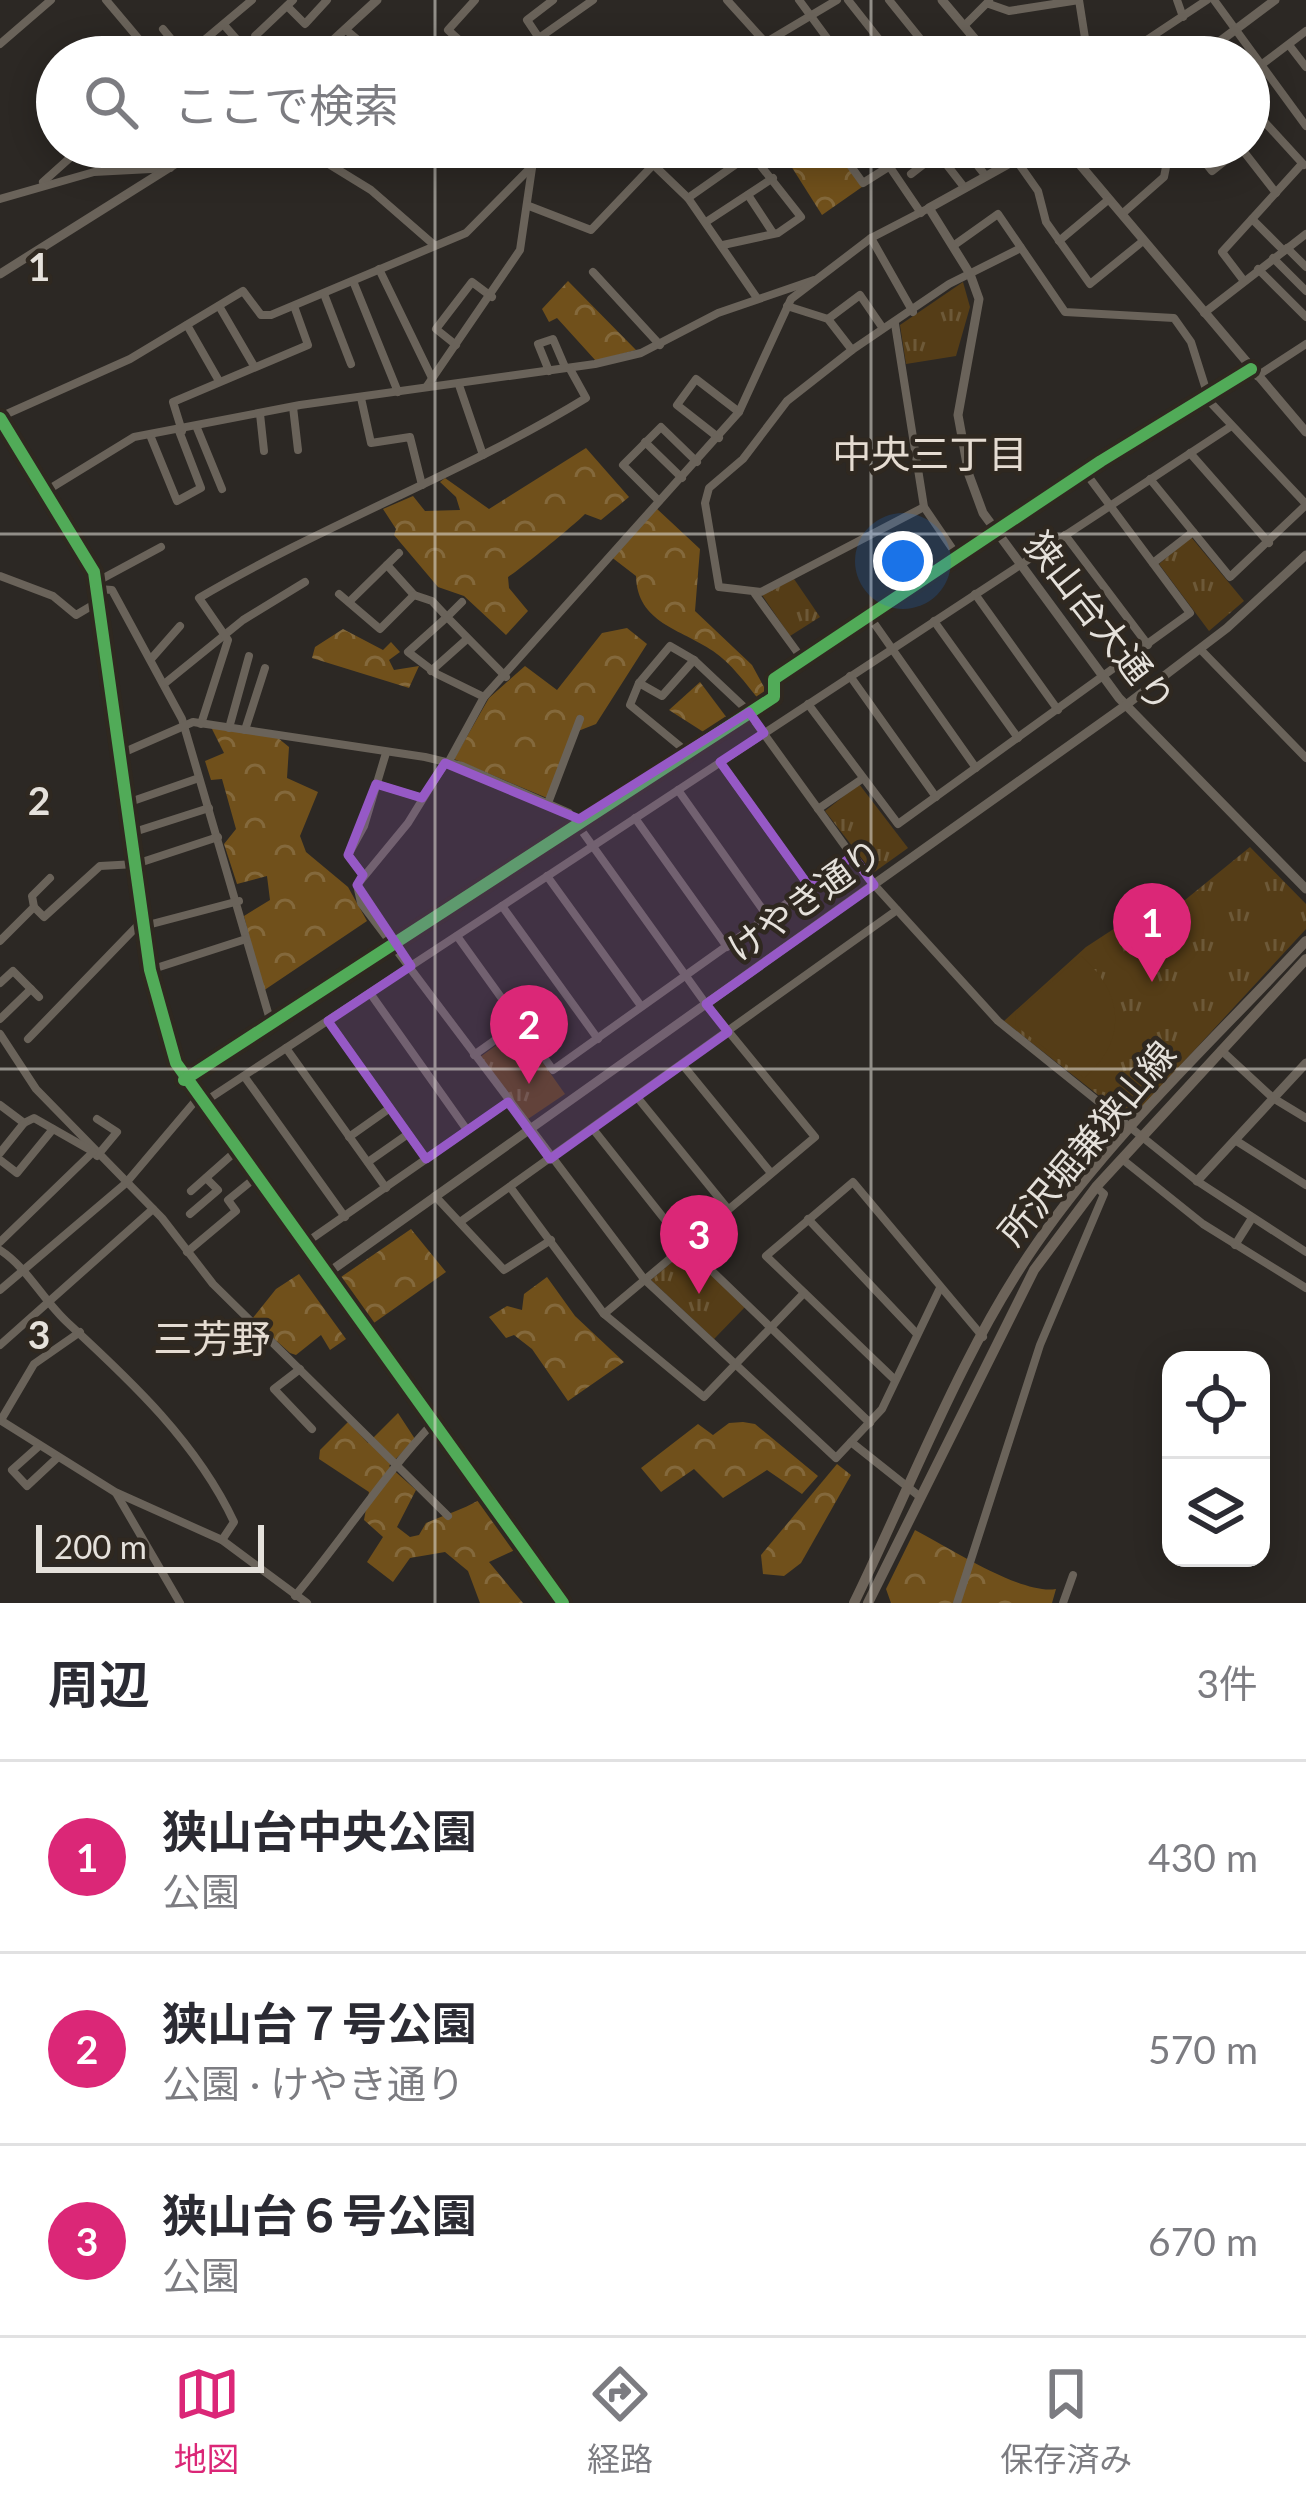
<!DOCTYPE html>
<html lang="ja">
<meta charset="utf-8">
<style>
body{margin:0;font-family:Lato,"Noto Sans JP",sans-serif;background:#f2f2f3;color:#2b2b33}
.controls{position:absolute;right:36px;bottom:36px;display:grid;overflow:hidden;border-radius:24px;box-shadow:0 6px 30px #0003}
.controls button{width:108px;height:108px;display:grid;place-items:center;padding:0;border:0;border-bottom:3px solid #e1e1e2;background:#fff;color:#2b2b33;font:60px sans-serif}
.scale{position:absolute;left:36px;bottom:30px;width:228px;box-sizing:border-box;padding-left:12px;border:6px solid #e5e1db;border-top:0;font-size:33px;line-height:42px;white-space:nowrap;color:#e5e1db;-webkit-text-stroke:9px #2f2820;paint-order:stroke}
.you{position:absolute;left:903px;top:561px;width:42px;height:42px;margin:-30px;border:9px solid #fff;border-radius:50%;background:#1a73e8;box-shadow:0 0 0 18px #1a73e833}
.badge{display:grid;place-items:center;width:78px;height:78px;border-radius:50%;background:#db2777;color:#fff;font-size:39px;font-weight:700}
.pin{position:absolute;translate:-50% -99px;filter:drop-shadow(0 3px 6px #0008)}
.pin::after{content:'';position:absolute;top:63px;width:42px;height:36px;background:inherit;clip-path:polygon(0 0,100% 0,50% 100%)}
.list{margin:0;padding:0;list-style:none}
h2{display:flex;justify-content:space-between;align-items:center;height:156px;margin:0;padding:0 48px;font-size:51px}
h2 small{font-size:39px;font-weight:400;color:#7c7c81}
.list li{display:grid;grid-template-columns:78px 1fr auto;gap:36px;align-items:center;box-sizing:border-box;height:192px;padding:0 48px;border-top:3px solid #e1e1e2}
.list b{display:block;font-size:45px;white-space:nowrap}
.list p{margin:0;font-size:39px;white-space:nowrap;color:#7c7c81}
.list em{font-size:39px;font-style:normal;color:#7c7c81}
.icon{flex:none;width:66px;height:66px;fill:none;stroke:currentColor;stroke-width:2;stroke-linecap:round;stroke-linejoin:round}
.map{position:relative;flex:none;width:1306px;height:1603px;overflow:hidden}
.search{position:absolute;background:#fff;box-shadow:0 6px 30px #0003;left:36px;right:36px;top:36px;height:132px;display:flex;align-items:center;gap:30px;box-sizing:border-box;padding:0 42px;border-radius:66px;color:#7c7c81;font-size:45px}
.sheet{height:732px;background:#fff}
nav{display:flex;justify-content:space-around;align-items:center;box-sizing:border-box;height:168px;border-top:3px solid #e1e1e2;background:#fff;font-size:33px;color:#7c7c81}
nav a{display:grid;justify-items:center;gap:6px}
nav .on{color:#db2777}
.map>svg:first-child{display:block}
.grass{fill:url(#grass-tufts)}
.forest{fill:url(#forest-crowns)}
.pitch{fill:#553d17}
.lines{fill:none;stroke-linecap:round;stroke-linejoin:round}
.minor{stroke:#6a635a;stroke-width:8}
.tertiary{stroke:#6a635a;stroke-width:9}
.secondary{stroke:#6d645a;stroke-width:10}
.cycleway-casing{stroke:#2f2820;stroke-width:20}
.cycleway{stroke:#51ab58;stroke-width:12}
.marked{fill:#9659c6;fill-opacity:0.2;stroke:#9659c6;stroke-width:9;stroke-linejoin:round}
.grid{fill:none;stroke:#e5e1db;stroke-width:3;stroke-opacity:0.55}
.labels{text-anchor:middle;stroke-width:9;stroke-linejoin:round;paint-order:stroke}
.street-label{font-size:36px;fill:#e5e1db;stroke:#2f2820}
.neighbourhood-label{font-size:39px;fill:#e5dcd2;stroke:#2f2820}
.grid-label{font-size:39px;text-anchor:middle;font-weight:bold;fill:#e5e1db;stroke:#2f2820;stroke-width:9;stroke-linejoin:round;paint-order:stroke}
</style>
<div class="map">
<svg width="1306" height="1603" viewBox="0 0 1306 1603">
<defs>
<pattern id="grass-tufts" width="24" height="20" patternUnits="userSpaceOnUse" patternTransform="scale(3)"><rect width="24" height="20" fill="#553d17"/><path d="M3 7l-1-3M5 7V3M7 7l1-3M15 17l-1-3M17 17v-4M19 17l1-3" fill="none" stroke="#6d5938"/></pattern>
<pattern id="forest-crowns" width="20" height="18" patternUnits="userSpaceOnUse" patternTransform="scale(3)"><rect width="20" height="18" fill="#70501b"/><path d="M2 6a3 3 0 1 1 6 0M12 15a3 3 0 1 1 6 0" fill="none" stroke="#84693c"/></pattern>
</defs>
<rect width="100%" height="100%" fill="#2c2824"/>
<g class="grass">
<polygon points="963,282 970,307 956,356 906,364 900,325"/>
<polygon points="1191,537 1244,601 1209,631 1159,564"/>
<polygon points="794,579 820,617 790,636 762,595"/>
<polygon points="859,784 908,848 873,873 825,811"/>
<polygon points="1250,847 1306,904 1306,929 1130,1120 1004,1021 1086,947 1132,917 1185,900"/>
<polygon points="519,1029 565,1094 528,1119 480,1057"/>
<polygon points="686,1250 745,1307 714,1339 651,1280"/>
</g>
<g class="forest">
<polygon points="779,147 835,147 862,187 822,215"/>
<polygon points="568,281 636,350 596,361 557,318 549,322 542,309"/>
<path d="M 586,448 L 629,497 L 601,520 L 585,514 C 579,521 517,572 508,577 L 509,588 L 528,611 L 506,635 L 464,596 L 438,587 L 394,535 L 396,529 L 383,509 L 413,496 L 425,511 L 460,510 L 456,497 L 440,482 L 445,478 L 489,509 Z"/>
<path d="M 656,508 L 700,549 L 695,611 L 752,665 L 769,696 L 760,701 C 746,684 731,663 713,651 C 681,629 637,623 636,576 L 610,556 Z"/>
<polygon points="627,628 647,644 596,724 573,733 547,798 454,759 489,698 525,666 557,690 602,633"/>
<polygon points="343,629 383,650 391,642 400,652 389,660 394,670 419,666 409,688 312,658 315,647"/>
<polygon points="700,682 727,718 705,733 669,710"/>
<polygon points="211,727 278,738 289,747 287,778 318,792 300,836 306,852 348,887 367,921 263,991 244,916 270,900 267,876 237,884 224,844 236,829 222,779 211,780 205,761 224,753"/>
<polygon points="411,1229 446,1272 371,1325 338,1279"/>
<polygon points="299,1274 346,1339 330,1350 321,1335 296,1355 290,1353 252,1319 276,1289"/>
<polygon points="547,1277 575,1316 624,1362 568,1401 532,1349 514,1335 506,1338 489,1317 507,1306 522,1310 524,1294"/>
<path d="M 398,1413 L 415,1439 L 389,1466 L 416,1490 L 397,1527 L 410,1537 L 419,1535 L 426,1523 C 444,1515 462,1510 479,1500 L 517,1549 L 489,1562 L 523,1603 L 480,1603 L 468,1571 L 445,1552 L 410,1558 L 393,1582 L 367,1562 L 383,1537 L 364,1520 L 369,1492 L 319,1459 L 320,1450 L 348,1422 L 368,1443 Z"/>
<polygon points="743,1422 755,1424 818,1476 802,1494 767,1470 723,1498 694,1469 661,1492 641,1468 698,1424 713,1435 729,1423"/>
<polygon points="837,1464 851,1475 801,1563 784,1576 763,1574 761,1555"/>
<path d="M 915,1530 C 948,1547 1021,1595 1056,1589 L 1052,1603 L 891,1603 L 886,1589 Z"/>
</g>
<path class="pitch" d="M 1081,956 C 1124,993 1128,1040 1084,1078 L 1016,1026 L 1015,1013 Z"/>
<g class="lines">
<g class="minor">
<polyline points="106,0 154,57"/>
<polyline points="475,0 448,30 478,57"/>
<polyline points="553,0 527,20 539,38 593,0"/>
<polyline points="727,0 765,42"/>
<polyline points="799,0 841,57"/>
<polyline points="848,0 893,57"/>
<polyline points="889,0 935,57"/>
<polyline points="1079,0 1088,57"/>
<polyline points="1177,0 1183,17"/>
<polyline points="1214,0 1306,126"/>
<polyline points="989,4 1009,11 1079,0"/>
<polyline points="287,6 305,24 327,0"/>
<polyline points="224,25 252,57"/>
<polyline points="964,26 989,1"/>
<polyline points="163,29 185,56"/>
<polyline points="345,29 378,57"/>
<polyline points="0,44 51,0"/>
<polyline points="1289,45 1306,67"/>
<polyline points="184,57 252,0"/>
<polyline points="256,57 255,36 293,0"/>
<polyline points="488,57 492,53"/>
<polyline points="741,57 837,0"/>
<polyline points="947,57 972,36"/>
<polyline points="1121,57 1207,0"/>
<polyline points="1249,74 1306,31"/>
<polyline points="1249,105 1304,165"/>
<polyline points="301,147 371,190 433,244"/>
<polyline points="635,147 688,198 757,298"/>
<polyline points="837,147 863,183 890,166"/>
<polyline points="893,147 883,157 921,213"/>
<polyline points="919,147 921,147"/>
<polyline points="933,147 964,187"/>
<polyline points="963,147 985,175"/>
<polyline points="1007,147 1038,191 1046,222 1090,284 1143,241"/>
<polyline points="1193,147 1212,171 1241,148"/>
<polyline points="1241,148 1276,193"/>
<polyline points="911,174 938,153"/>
<polyline points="43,182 82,147"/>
<polyline points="748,195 773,233"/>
<polyline points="688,198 752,153"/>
<polyline points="0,199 94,172 170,168"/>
<polyline points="529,206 591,230 654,164"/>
<polyline points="1122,214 1164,177 1167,162 1160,147"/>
<polyline points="1252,219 1284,251"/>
<polyline points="706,222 773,178"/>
<polyline points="871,238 913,312"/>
<polyline points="1059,241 1108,200"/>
<polyline points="723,245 778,233 801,217 746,147"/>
<polyline points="953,246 998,214 1065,312 1174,318 1191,342 1210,402 1306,504"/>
<polyline points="1287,248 1306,267"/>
<polyline points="1273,258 1306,291"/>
<polyline points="379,269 432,378"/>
<polyline points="1258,269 1306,317"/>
<polyline points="593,272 660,345"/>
<polyline points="353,281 398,392"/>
<polyline points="1244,281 1222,252 1301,165"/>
<polyline points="324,294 351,364"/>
<polyline points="219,306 254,366"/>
<polyline points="787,306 828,319 852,350"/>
<polyline points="1204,313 1306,234"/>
<polyline points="828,319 860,295 882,327"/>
<polyline points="895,324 924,507 958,557"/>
<polyline points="187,325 219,381"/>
<polyline points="456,345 436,329 472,282 492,297"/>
<polyline points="549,371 538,344 553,339 565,367"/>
<polyline points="1257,376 1306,344"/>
<polyline points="459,385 483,455"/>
<polyline points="427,386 520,250 532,168"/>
<polyline points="361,398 371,443 410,437 422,485"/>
<polyline points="293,407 298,450"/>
<polyline points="260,414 264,451"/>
<polyline points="0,417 130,359 243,291 261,315 271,315 466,233 551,147"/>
<polyline points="197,428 222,489"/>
<polyline points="182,431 173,402 308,345 294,306"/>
<polyline points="150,435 177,501 201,488 179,431"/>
<polyline points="719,438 677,405 696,379 739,412"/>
<polyline points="645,442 682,478"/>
<polyline points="1190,453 1269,543"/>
<polyline points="1150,479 1230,577 1306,505"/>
<polyline points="46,491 134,437 300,405 595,364 641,353 718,313 814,280"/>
<polyline points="659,501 623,465 661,427 697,462"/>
<polyline points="924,507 761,592 719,587 705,503 709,488 743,459 787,401 852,350 949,284 1021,248"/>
<polyline points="1065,535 1148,645"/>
<polyline points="1153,563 1193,532"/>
<polyline points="387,565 414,595"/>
<polyline points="0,576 53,596 76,615 98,602"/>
<polyline points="96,582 161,547"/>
<polyline points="98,589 112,590 182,719 271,1023"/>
<polyline points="339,594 380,629 414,595 432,601 447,617 408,652 437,674 484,697"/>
<polyline points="755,594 803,660"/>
<polyline points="975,594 1058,710"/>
<polyline points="349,602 399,553"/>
<polyline points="462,602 447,617 506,677"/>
<polyline points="869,616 976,768"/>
<polyline points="934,621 1018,738"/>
<polygon points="670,646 694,660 662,696 639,683"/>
<polyline points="1200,649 1306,758"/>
<polyline points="151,659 180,626"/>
<polyline points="694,660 746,709 868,878 998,1021 1197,1181 1306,1252"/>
<polyline points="431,671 467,639"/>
<polyline points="850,676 936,797"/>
<polyline points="639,683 630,705 687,752"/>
<polyline points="164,684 243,620 305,582"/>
<polyline points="808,704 898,824 1190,613 1085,472"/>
<path d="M 201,724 L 228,640 L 199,598 C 324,524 462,474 586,398 L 570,369"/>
<polyline points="229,728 249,656"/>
<polyline points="245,730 265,668"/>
<polyline points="120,754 193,722 425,757 462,766 569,813 706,1004 815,1137 604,1314"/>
<polyline points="720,762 809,886"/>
<polyline points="445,763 408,823 357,885 361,903 644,1279 836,1458 882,1409 940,1288"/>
<polyline points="448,763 484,697 739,412 791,299 871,238 929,208"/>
<polyline points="376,784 422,798"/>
<polyline points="678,790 768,917"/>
<polyline points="127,803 199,778"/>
<polyline points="548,803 580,719"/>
<polyline points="818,809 862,779"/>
<polyline points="635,818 727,947"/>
<polyline points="131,833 209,808"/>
<polyline points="363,875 348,855 364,826 386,753"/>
<polyline points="547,876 641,1006"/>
<polyline points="502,906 598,1039"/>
<polyline points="34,907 44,917 100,866 136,864 218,837"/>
<polyline points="144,926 239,901"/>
<polyline points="457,936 553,1070 853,856"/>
<polyline points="0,941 34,907 32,896 50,878"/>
<polyline points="150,970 246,939"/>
<polyline points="0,983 13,971 39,997"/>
<polyline points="370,993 467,1130"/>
<polyline points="0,1019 31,989"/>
<polyline points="328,1021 426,1159"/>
<polyline points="0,1034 36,1089 162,1218 213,1284 448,1516"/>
<polyline points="28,1039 143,920"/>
<polyline points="286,1048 386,1188"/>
<polyline points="1221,1050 1273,1098 1306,1118"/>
<polyline points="474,1055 519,1023"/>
<polyline points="682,1064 771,1173"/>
<polyline points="244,1076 345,1217"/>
<polyline points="184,1080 774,697 774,679 1101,461 1251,369"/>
<polyline points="637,1097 728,1209"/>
<polyline points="204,1102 1230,427"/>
<polyline points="0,1105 24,1123 34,1118 92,1151"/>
<polyline points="593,1129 685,1245 870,1423"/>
<polyline points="349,1137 390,1108"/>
<polyline points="1235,1140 1306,1185"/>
<polyline points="0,1153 24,1123"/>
<polyline points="97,1156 117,1132 97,1119"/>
<polyline points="1122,1159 1203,1224 1306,1288"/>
<polyline points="0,1160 17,1173 53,1129"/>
<polyline points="368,1162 408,1134"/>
<polyline points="510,1187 604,1314 704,1397 804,1293"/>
<polyline points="191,1191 235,1152"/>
<polyline points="435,1196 504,1270 551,1240"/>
<polyline points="190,1214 218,1190 206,1178"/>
<polyline points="808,1219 917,1334"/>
<polyline points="460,1222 897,910"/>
<polyline points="0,1242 93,1152"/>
<polyline points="304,1244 508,1102"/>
<polyline points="1235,1245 1252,1218"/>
<path d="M 0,1250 C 28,1268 44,1302 69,1324 C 132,1382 197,1443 234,1522 L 222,1540"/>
<polyline points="187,1252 236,1211 228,1200 255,1178"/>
<polyline points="0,1290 126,1183 197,1099"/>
<polyline points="0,1345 153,1209"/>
<polyline points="300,1369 274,1389 312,1429"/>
<polyline points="895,1380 766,1256 853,1182 983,1337"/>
<polyline points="0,1420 115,1492 222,1540 307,1603"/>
<polyline points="1,1420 34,1364 80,1332"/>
<polyline points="851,1442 919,1496"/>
<polyline points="39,1446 12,1470 27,1486 57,1458"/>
<polyline points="116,1493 180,1603"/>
<path d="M 295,1596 C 343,1539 382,1477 433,1423"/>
<polyline points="957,1603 1040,1345 1104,1194 1096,1187"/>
<polyline points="1063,1603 1073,1575"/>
</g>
<g class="tertiary">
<polyline points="942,0 990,57"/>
<polyline points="315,57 377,0"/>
<polyline points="1199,57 1275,0"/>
<polyline points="1039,147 929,208 970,274 979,299 958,415 969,475 983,513 1119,698 1306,889"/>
<polyline points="1065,147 1306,432"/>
<polyline points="0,274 202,147"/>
<polyline points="0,418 94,572 150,970 176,1063 563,1603"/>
<polyline points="1197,1181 1306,1063"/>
<polyline points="325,1275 1126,705 1227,628 1306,555"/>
</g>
<g class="secondary">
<path d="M 854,1603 C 912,1484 961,1352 1037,1243 C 1113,1133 1216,1038 1306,941"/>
<polyline points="868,1603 1034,1270 1096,1187 1306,959"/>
</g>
<g class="cycleway-casing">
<g id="cycleway">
<polyline points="0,418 94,572 150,970 176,1063 563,1603"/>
<polyline points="184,1080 774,697 774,679 1101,461 1251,369"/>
</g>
</g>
<use href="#cycleway" class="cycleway"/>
</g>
<path class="marked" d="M 749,712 L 764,733 L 720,762 L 809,886 L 853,856 L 874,885 L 706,1004 L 728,1032 L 550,1159 L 508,1102 L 426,1159 L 328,1021 L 411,966 L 357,885 L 363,875 L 348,855 L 376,784 L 422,798 L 445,763 L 579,819 Z"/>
<path class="grid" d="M 435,0 L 435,57M 871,0 L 871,57M 435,147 L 435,1603M 871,147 L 871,1603M 0,534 L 1306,534M 0,1069 L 1306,1069"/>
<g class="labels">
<g class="street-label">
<text transform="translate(1100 622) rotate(52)" y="13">狭山台大通り</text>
<text transform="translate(805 900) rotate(-36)" y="13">けやき通り</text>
<text transform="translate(1087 1143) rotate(-50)" y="13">所沢堀兼狭山線</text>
</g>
<g class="neighbourhood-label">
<text x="930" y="468">中央三丁目</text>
<text x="212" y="1353">三芳野</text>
</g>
</g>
<g class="grid-label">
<text x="39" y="281">1</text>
<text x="39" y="815">2</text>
<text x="39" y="1349">3</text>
</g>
</svg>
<div class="controls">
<button><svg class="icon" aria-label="locate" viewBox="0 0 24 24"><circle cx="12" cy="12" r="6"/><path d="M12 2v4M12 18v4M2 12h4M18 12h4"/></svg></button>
<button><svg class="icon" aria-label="layers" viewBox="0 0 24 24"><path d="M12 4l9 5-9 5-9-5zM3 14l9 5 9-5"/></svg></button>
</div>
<div class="scale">200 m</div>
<div class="you"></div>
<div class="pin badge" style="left:1152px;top:982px">1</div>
<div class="pin badge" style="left:529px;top:1084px">2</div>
<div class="pin badge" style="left:699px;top:1294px">3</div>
<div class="search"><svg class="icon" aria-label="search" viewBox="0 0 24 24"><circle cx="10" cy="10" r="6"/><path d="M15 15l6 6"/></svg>ここで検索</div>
</div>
<section class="sheet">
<h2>周辺<small>3件</small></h2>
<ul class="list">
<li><span class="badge">1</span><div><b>狭山台中央公園</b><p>公園</p></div><em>430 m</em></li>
<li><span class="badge">2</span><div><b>狭山台７号公園</b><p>公園 · けやき通り</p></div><em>570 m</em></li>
<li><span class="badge">3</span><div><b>狭山台６号公園</b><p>公園</p></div><em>670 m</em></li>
</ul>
</section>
<nav>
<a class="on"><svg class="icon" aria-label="map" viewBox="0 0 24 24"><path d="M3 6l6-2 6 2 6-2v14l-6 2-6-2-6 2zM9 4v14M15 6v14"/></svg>地図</a>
<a><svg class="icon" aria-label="directions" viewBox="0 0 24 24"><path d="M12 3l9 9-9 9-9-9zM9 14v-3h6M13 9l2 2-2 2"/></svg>経路</a>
<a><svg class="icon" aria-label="saved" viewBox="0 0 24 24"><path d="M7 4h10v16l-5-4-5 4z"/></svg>保存済み</a>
</nav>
